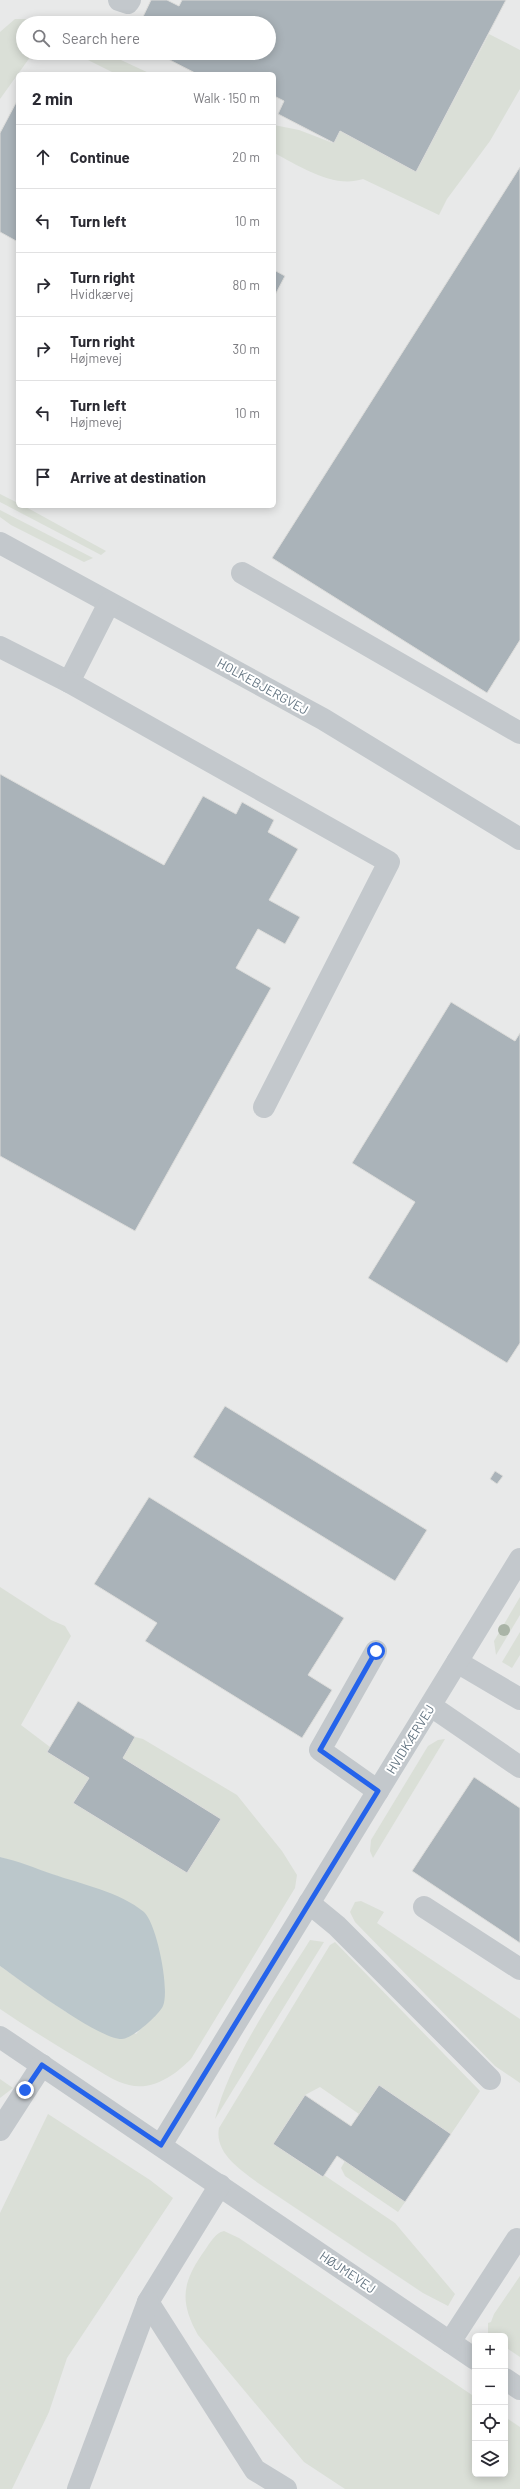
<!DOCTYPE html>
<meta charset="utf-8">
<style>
body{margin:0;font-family:Barlow,sans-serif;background:#f2f2f3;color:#2b2b33}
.controls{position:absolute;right:12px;bottom:12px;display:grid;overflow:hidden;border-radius:6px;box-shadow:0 2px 10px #0003}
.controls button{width:36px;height:36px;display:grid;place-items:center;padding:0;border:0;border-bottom:1px solid #e1e1e2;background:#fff;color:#2b2b33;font:20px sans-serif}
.stop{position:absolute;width:12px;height:12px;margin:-9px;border:3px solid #2563eb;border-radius:50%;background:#fff}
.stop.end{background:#2563eb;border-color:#fff;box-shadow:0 1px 4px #0008}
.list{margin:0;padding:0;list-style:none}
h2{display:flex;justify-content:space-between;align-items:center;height:52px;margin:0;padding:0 16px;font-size:17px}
h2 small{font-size:13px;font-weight:400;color:#7c7c81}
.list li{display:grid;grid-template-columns:26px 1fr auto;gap:12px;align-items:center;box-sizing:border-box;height:64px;padding:0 16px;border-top:1px solid #e1e1e2}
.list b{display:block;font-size:15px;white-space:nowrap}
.list p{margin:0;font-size:13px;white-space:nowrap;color:#7c7c81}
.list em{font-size:13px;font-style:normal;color:#7c7c81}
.icon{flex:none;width:22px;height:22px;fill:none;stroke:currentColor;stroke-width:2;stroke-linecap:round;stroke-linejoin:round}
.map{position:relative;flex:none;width:520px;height:2489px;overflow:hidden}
.search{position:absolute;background:#fff;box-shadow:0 2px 10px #0003;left:16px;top:16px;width:260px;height:44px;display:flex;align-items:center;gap:10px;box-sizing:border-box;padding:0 14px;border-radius:22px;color:#7c7c81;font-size:15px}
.panel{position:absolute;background:#fff;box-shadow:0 2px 10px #0003;left:16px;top:72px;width:260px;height:436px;border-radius:6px}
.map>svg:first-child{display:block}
.built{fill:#e8e9e9;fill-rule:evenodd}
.green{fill:#dadfd7}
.water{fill:#bbc7cb}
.building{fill:#aab3b9;stroke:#dcdcda}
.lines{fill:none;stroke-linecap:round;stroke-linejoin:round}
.minor{stroke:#c3c8cc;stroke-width:22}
.tree{fill:#aab4a7}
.route{stroke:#2563eb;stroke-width:5}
.labels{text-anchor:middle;stroke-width:4;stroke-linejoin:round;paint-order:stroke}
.street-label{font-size:13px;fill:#657683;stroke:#fff}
</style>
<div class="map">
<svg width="520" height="2489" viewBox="0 0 520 2489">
<rect width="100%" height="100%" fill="#fafaf8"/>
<path class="built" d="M 0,0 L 520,0 L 520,2489 L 0,2489 ZM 23,23 L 269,23 L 269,53 L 23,53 ZM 18,74 L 274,74 L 274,506 L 18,506 ZM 475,2336 L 505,2336 L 505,2474 L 475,2474 Z"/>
<g class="green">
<polygon points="15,19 31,19 45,23 23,23 23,53 33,53 0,99 0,32"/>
<path d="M 489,34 L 520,50 L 520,89 L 490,141 L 447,199 L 439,215 L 363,179 C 333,189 300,166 274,153 L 274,125 L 299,130 L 333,143 L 340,131 L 416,171 Z"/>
<polygon points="74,53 106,53 151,74 116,74"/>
<polygon points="0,494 18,503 18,506 24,506 106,551 101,555 0,502"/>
<polygon points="0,510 93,558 84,562 11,525 0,517"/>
<path d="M 0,1587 L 51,1620 L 65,1626 L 71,1636 L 21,1725 L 50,1747 L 47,1752 L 89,1778 L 73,1803 L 187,1873 L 221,1819 L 123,1758 L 135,1737 L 143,1739 L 237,1795 L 282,1851 L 297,1875 L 295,1888 L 191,2059 C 175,2075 153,2091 129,2085 C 115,2082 103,2073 91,2066 C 60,2048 30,2029 0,2009 L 0,1966 L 66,2012 L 136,2034 L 147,2022 L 99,1890 L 0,1857 Z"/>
<polygon points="520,1597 520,1615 496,1655 494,1641"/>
<polygon points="520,1632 520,1655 512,1668 502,1662"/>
<polygon points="445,1739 373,1858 370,1851 371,1840 428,1746 438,1740"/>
<polygon points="361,1901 384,1912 377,1923 520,2019 520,2083 495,2066 355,1922 350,1912 355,1902"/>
<path d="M 310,1940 L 324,1942 L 215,2119 C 230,2058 277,1993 310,1940 Z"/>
<path d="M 335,1942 L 480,2091 L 451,2134 L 379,2085 L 359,2114 L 320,2087 L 305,2095 L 273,2144 L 322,2177 L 324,2175 L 395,2223 L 455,2294 L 448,2306 L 423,2293 L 258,2183 C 241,2170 214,2153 219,2128 L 330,1945 Z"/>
<polygon points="0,2079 13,2088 0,2098"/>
<polygon points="48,2114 150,2180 173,2198 67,2358 49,2412 12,2489 0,2489 0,2213"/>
<polygon points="345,2161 405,2202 398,2212 345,2176 341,2168"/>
<path d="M 224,2231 L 239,2238 L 475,2397 L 475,2474 L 505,2474 L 505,2417 L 520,2427 L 520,2489 L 345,2489 L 304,2462 L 198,2335 C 179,2301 182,2282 205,2250 C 210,2243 215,2233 224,2231 Z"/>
<polygon points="520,2276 520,2357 505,2347 505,2336 488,2336 488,2323 491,2322 494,2314"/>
</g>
<path class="water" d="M 0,1857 C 18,1861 35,1868 52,1874 C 81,1884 120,1892 144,1912 C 157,1924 170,1990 163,2006 C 159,2015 132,2039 122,2039 C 100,2040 21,1981 0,1966 Z"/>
<g class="building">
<polygon points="151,0 167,0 179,6 182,0 506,0 416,172 340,131 334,143 278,114 284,101 274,96 274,74 197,74 164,57 166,53 269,53 269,23 140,23"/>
<polygon points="18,99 18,242 0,232 0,133"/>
<polygon points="520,167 520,640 487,693 272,558"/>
<polygon points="274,270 285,276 274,297"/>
<polygon points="0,774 164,865 203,796 236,814 242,802 274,820 268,832 298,849 269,900 300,917 285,944 258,929 236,968 271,988 135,1231 0,1156"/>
<polygon points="451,1002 515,1041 520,1033 520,1343 507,1363 368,1278 415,1202 352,1163"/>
<polygon points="225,1406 427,1530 395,1581 193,1457"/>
<polygon points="495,1471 503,1476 497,1484 490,1479"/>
<polygon points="149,1497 344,1618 308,1675 332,1690 302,1738 145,1641 157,1623 94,1584"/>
<polygon points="78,1701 135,1737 123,1758 221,1819 187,1873 73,1803 89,1778 47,1752"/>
<polygon points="474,1777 520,1808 520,1943 412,1871"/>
<polygon points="379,2085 451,2134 405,2202 337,2156 323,2177 273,2144 305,2095 351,2126"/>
</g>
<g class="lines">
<g class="minor">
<polyline points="119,0 128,3 130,0"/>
<polyline points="0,543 323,719 520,839"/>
<polyline points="242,573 520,733"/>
<polyline points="0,647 69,682 109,603"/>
<polyline points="69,682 389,862 264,1107"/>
<polyline points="376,1651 320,1750 378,1791"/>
<polyline points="457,1662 520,1699"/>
<polyline points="431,1706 520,1767"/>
<polyline points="309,1903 337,1926 490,2079"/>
<polyline points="424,1907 520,1969"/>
<polyline points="0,2037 475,2359"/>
<polyline points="0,2130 42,2065"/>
<polyline points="161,2145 520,1559"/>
<polyline points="220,2185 148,2302 255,2470 286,2489"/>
<polyline points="450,2342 517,2239"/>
<polyline points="505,2379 520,2389"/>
<polyline points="78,2489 148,2302"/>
</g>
</g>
<circle class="tree" cx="504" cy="1630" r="6"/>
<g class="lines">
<polyline class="route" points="25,2090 42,2065 161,2145 378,1791 320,1750 376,1651"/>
</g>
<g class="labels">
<g class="street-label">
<text transform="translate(263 686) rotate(29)" y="5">HOLKEBJERGVEJ</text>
<text transform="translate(410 1739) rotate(-58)" y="5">HVIDKÆRVEJ</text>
<text transform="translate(348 2272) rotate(34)" y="5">HØJMEVEJ</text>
</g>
</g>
</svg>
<div class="controls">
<button>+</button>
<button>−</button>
<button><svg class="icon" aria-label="locate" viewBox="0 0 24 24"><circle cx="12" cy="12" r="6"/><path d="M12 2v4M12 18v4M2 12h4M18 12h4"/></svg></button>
<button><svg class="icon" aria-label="layers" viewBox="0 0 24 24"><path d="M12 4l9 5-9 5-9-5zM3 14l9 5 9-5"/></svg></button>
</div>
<div class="stop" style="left:376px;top:1651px"></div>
<div class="stop end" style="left:25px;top:2090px"></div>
<div class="search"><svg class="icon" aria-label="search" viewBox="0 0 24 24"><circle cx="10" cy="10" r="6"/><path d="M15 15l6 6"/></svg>Search here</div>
<section class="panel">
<h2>2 min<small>Walk · 150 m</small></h2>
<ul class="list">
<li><svg class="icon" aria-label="ahead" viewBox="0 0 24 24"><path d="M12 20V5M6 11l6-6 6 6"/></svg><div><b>Continue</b></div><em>20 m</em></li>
<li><svg class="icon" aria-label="left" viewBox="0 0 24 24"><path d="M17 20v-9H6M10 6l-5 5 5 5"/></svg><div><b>Turn left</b></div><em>10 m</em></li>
<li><svg class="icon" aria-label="right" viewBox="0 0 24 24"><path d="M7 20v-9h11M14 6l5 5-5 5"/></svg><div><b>Turn right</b><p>Hvidkærvej</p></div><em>80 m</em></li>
<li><svg class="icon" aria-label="right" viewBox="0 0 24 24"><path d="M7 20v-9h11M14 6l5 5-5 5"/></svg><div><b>Turn right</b><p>Højmevej</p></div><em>30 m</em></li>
<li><svg class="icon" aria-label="left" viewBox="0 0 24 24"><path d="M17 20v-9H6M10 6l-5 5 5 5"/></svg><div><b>Turn left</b><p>Højmevej</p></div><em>10 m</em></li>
<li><svg class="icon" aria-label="arrive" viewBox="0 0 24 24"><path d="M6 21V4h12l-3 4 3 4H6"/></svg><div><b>Arrive at destination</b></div></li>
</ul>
</section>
</div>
